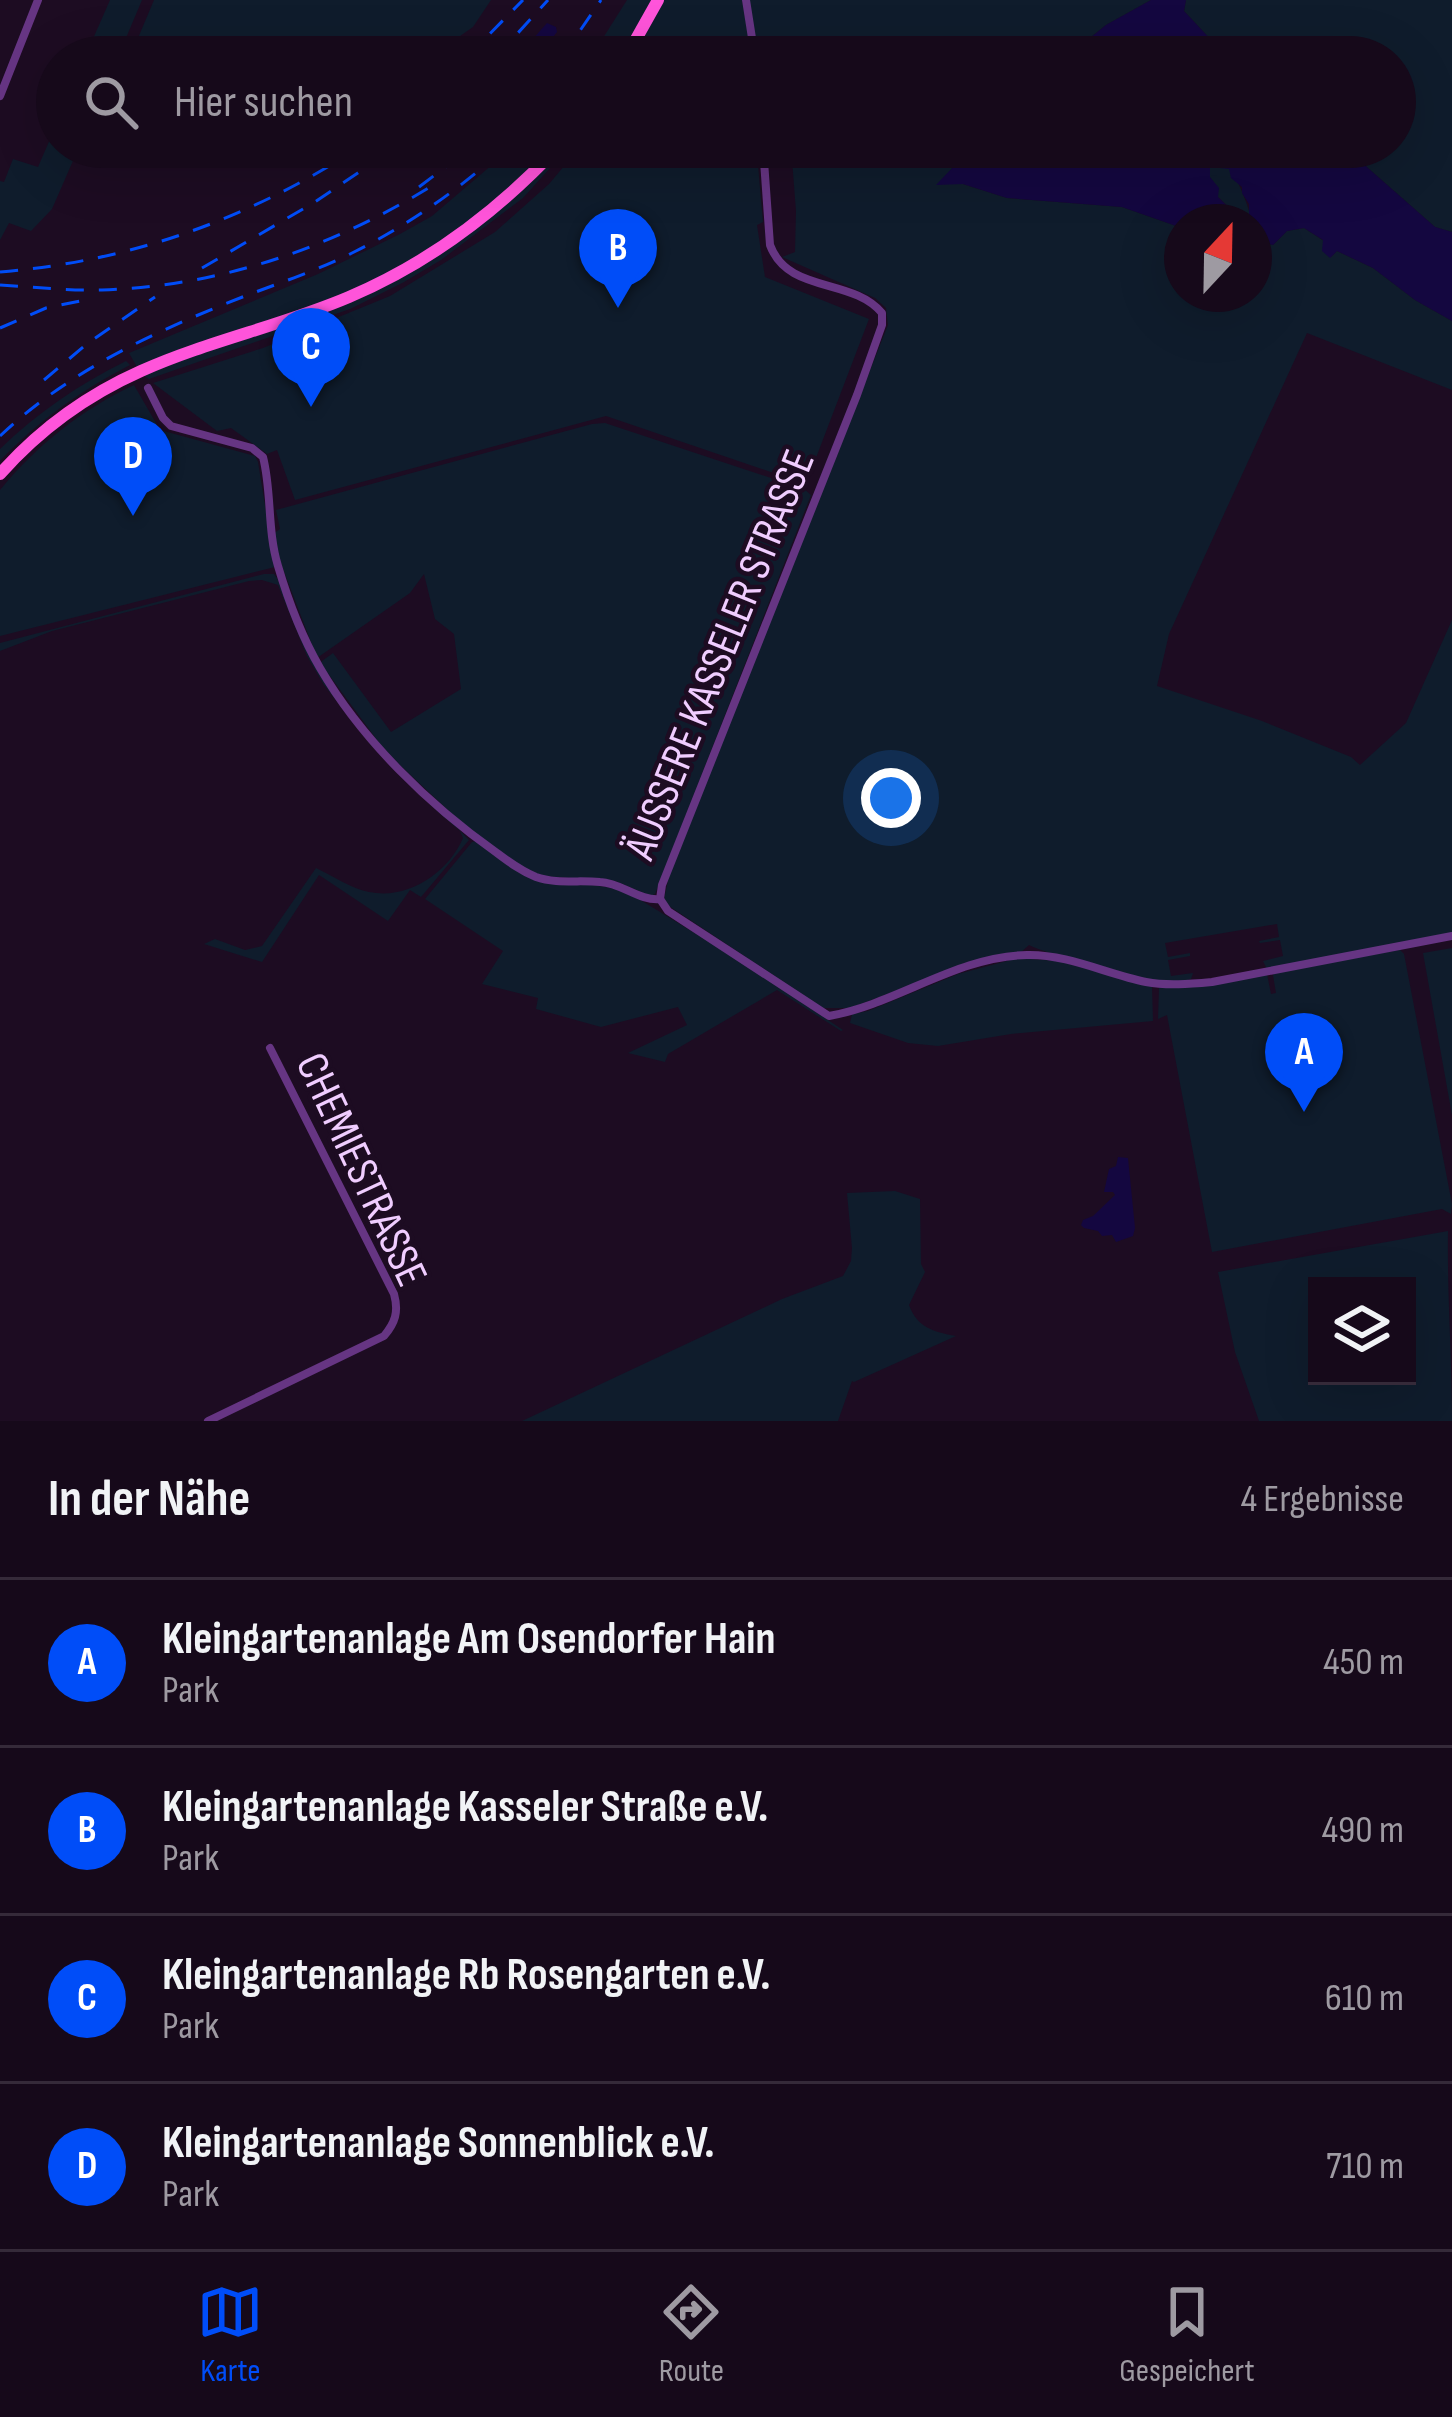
<!DOCTYPE html>
<html lang="de">
<meta charset="utf-8">
<style>
body{margin:0;font-family:"Sofia Sans Condensed",sans-serif;background:#1f1223;color:#f1f3f6}
.controls{position:absolute;right:36px;bottom:36px;display:grid;overflow:hidden;border-radius:0px;box-shadow:0 12px 48px #0002}
.controls button{width:108px;height:108px;display:grid;place-items:center;padding:0;border:0;border-bottom:3px solid #352a39;background:#16091a;color:#f1f3f6;font:60px sans-serif}
.compass{position:absolute;left:1164px;top:204px;width:108px;height:108px;border-radius:50%;background:#16091a;box-shadow:0 12px 48px #0002;rotate:22deg}
.you{position:absolute;left:891px;top:798px;width:42px;height:42px;margin:-30px;border:9px solid #fff;border-radius:50%;background:#1a73e8;box-shadow:0 0 0 18px #1a73e833}
.badge{display:grid;place-items:center;width:78px;height:78px;border-radius:50%;background:#004df8;color:#fff;font-size:39px;font-weight:700}
.pin{position:absolute;translate:-50% -99px;filter:drop-shadow(0 3px 6px #0008)}
.pin::after{content:'';position:absolute;top:63px;width:42px;height:36px;background:inherit;clip-path:polygon(0 0,100% 0,50% 100%)}
.list{margin:0;padding:0;list-style:none}
h2{display:flex;justify-content:space-between;align-items:center;height:156px;margin:0;padding:0 48px;font-size:51px}
h2 small{font-size:39px;font-weight:400;color:#9e9aa2}
.list li{display:grid;grid-template-columns:78px 1fr auto;gap:36px;align-items:center;box-sizing:border-box;height:168px;padding:0 48px;border-top:3px solid #352a39}
.list b{display:block;font-size:45px;white-space:nowrap}
.list p{margin:0;font-size:39px;white-space:nowrap;color:#9e9aa2}
.list em{font-size:39px;font-style:normal;color:#9e9aa2}
.icon{flex:none;width:66px;height:66px;fill:none;stroke:currentColor;stroke-width:2;stroke-linecap:round;stroke-linejoin:round}
.map{position:relative;flex:none;width:1452px;height:1421px;overflow:hidden}
.search{position:absolute;background:#16091a;box-shadow:0 12px 48px #0002;left:36px;right:36px;top:36px;height:132px;display:flex;align-items:center;gap:30px;box-sizing:border-box;padding:0 42px;border-radius:66px;color:#9e9aa2;font-size:45px}
.sheet{height:828px;background:#16091a}
nav{display:flex;justify-content:space-around;align-items:center;box-sizing:border-box;height:168px;border-top:3px solid #352a39;background:#16091a;font-size:33px;color:#9e9aa2}
nav a{display:grid;justify-items:center;gap:6px}
nav .on{color:#004df8}
.map>svg:first-child{display:block}
.green{fill:#0f1c2c;fill-rule:evenodd}
.water{fill:#140740}
.lines{fill:none;stroke-linecap:round;stroke-linejoin:round}
.minor{stroke:#663583;stroke-width:8}
.primary{stroke:#ff54da;stroke-width:12}
.rail{stroke:#004df8;stroke-width:3;stroke-dasharray:18 15;stroke-linecap:butt}
.labels{text-anchor:middle;stroke-width:9;stroke-linejoin:round;paint-order:stroke}
.street-label{font-size:45px;fill:#f0cdff;stroke:#1d0c22}
</style>
<div class="map">
<svg width="1452" height="1421" viewBox="0 0 1452 1421">
<rect width="100%" height="100%" fill="#1d0c22"/>
<g class="green">
<polygon points="110,0 142,0 118,57 85,57"/>
<polygon points="154,0 491,0 473,27 430,57 130,57"/>
<polygon points="627,0 654,0 621,57 591,57"/>
<polygon points="663,0 742,0 752,57 724,57 686,43 685,46 712,57 642,57 652,39 648,36 635,57 631,57"/>
<polygon points="748,0 1151,0 1106,25 1066,57 764,57 762,47 757,46"/>
<polygon points="1186,0 1452,0 1452,232 1435,227 1344,147 1395,147 1395,57 1227,57 1184,11"/>
<polygon points="57,123 57,147 79,147 52,209 31,231 9,223 0,240 0,181 4,182 13,159 38,167"/>
<path d="M 513,147 L 553,147 C 514,183 476,220 431,249 C 342,305 236,332 137,367 L 129,353 L 318,274 L 400,234 L 432,216 Z"/>
<polygon points="564,147 569,147 523,198 441,260 404,282 350,309 149,379 143,375 393,280"/>
<polygon points="580,147 757,147 753,155 758,165 763,222 757,225 765,277 869,319 806,484 606,416 295,500 277,450 267,454 231,428 217,431 153,383 263,348 390,296 495,232 549,184"/>
<path d="M 791,147 L 972,147 L 938,184 L 963,184 L 1007,198 L 1122,207 L 1182,228 L 1182,294 L 1254,294 L 1254,240 L 1273,245 L 1287,231 L 1304,228 L 1324,241 L 1331,257 L 1337,251 L 1373,268 L 1415,300 L 1452,321 L 1452,390 L 1307,333 L 1169,634 L 1157,686 L 1262,721 L 1351,757 L 1360,765 L 1406,723 L 1452,620 L 1452,933 L 1267,969 L 1263,961 L 1283,956 L 1280,940 L 1260,943 L 1259,941 L 1279,937 L 1277,924 L 1165,943 L 1168,957 L 1190,953 L 1190,956 L 1168,960 L 1171,976 L 1193,973 L 1191,979 C 1162,990 1060,959 1029,945 L 1020,953 L 978,960 L 850,1008 L 823,1008 L 669,906 L 664,899 L 669,876 L 888,325 L 886,308 L 875,298 L 782,257 L 795,252 L 796,211 Z"/>
<path d="M 1175,147 C 1184,147 1197,146 1205,147 C 1230,152 1246,200 1252,220 L 1235,213 L 1218,197 L 1203,168 L 1194,168 Z"/>
<path d="M 126,361 L 130,365 C 80,391 38,421 0,461 L 0,449 C 37,413 79,384 126,361 Z"/>
<path d="M 134,385 L 160,430 L 255,456 L 258,462 L 275,567 L 0,636 L 0,490 C 37,445 81,410 134,385 Z"/>
<polygon points="605,423 804,489 811,495 655,894 651,896 615,881 541,876 509,859 466,827 401,766 380,744 321,664 322,661 333,653 391,732 461,689 454,634 435,619 424,574 410,593 317,658 280,561 273,534 280,529 276,510 592,424"/>
<path d="M 264,574 L 274,574 L 277,578 L 312,661 L 324,682 L 353,720 L 469,840 L 421,897 L 410,890 L 388,921 L 319,875 L 262,962 L 204,944 L 215,939 L 245,950 L 262,946 L 316,868 C 333,876 350,888 369,892 C 408,900 448,873 463,838 L 460,831 L 437,811 L 371,745 L 324,685 L 307,656 L 278,585 L 262,580 L 249,581 L 52,631 L 0,651 L 0,643 Z"/>
<polygon points="476,841 524,874 624,890 729,954 843,1030 841,1031 777,990 668,1054 665,1062 628,1053 687,1025 678,1007 601,1027 536,1009 538,998 482,984 503,951 425,899 472,842"/>
<polygon points="1452,948 1452,1115 1423,953"/>
<polygon points="1400,950 1404,954 1452,1204 1451,1214 1442,1209 1212,1252 1167,1015 1158,1019 1159,988 1267,974 1271,994 1276,993 1273,975 1276,971"/>
<polygon points="1018,958 1058,961 1152,986 1153,1021 1011,1034 938,1046 908,1043 850,1023 852,1014 868,1011 958,974"/>
<path d="M 895,1191 L 920,1199 L 921,1264 L 925,1272 L 909,1305 C 917,1327 933,1332 956,1336 L 854,1382 L 852,1381 L 838,1421 L 522,1421 L 782,1299 L 843,1276 L 851,1261 L 852,1248 L 847,1193 Z"/>
<path d="M 1448,1231 C 1447,1295 1452,1357 1452,1421 L 1259,1421 L 1235,1352 L 1218,1272 ZM 1317,1286 L 1407,1286 L 1407,1376 L 1317,1376 Z"/>
</g>
<g class="water">
<polygon points="1151,0 1186,0 1184,11 1227,57 1067,57 1106,25"/>
<polygon points="547,23 556,27 557,32 537,57 517,57"/>
<polygon points="972,147 1175,147 1194,168 1210,165 1210,177 1219,188 1218,197 1234,213 1249,219 1249,204 1242,193 1242,187 1231,178 1229,169 1220,168 1213,159 1215,152 1205,147 1344,147 1435,227 1452,232 1452,321 1415,300 1373,268 1337,251 1330,258 1322,251 1323,240 1304,228 1287,231 1273,245 1254,240 1254,222 1182,222 1182,228 1122,207 1007,198 963,184 936,185"/>
<polygon points="1118,1157 1128,1158 1135,1228 1133,1236 1116,1242 1112,1235 1102,1236 1098,1231 1084,1228 1081,1225 1083,1220 1093,1216 1115,1195 1113,1192 1104,1192 1109,1169 1116,1166"/>
</g>
<g class="lines">
<g class="minor">
<polyline points="746,0 755,57"/>
<polyline points="0,96 38,0"/>
<path d="M 148,388 L 163,418 L 171,426 L 252,448 L 263,457 C 272,492 267,530 278,566 C 288,600 302,637 320,668 C 362,740 429,805 497,853 C 509,862 521,871 536,877 C 556,884 579,880 600,882 C 622,883 639,901 660,899"/>
<path d="M 660,899 L 662,885 L 857,395 L 882,325 L 882,313 C 852,277 788,294 770,245 L 763,147"/>
<path d="M 660,899 L 668,911 L 829,1016 C 897,1004 957,956 1027,955 C 1067,954 1107,974 1146,982 C 1167,986 1190,984 1212,982 L 1452,936"/>
<path d="M 208,1421 L 384,1336 C 395,1323 399,1312 394,1294 L 270,1048"/>
</g>
<g class="primary">
<polyline points="626,57 658,0"/>
<path d="M 0,474 C 39,430 87,395 141,371 C 208,341 281,326 349,297 C 429,263 499,210 558,147"/>
</g>
<g class="rail">
<polyline points="467,57 523,0"/>
<polyline points="496,57 548,0"/>
<polyline points="562,57 601,0"/>
<polyline points="419,187 472,147"/>
<polyline points="202,268 315,202 396,147"/>
<path d="M 0,272 C 133,261 248,219 360,147"/>
<path d="M 0,285 C 34,287 68,291 102,290 C 223,286 333,247 435,184"/>
<polyline points="0,328 46,308 85,300"/>
<polyline points="44,380 88,343 155,297"/>
<path d="M 0,436 C 71,369 156,331 245,296 C 282,282 321,269 356,251 C 410,224 461,188 506,147"/>
</g>
</g>
<g class="labels">
<g class="street-label">
<text transform="translate(718 654) rotate(-68)" y="16">ÄUSSERE KASSELER STRASSE</text>
<text transform="translate(363 1169) rotate(65)" y="16">CHEMIESTRASSE</text>
</g>
</g>
</svg>
<div class="controls">
<button><svg class="icon" aria-label="layers" viewBox="0 0 24 24"><path d="M12 4l9 5-9 5-9-5zM3 14l9 5 9-5"/></svg></button>
</div>
<svg class="compass" viewBox="-18 -18 36 36"><path d="M0-13l5 13h-10z" fill="#e53935"/><path d="M0 13l5-13h-10z" fill="#9e9aa2"/></svg>
<div class="you"></div>
<div class="pin badge" style="left:1304px;top:1112px">A</div>
<div class="pin badge" style="left:618px;top:308px">B</div>
<div class="pin badge" style="left:311px;top:407px">C</div>
<div class="pin badge" style="left:133px;top:516px">D</div>
<div class="search"><svg class="icon" aria-label="search" viewBox="0 0 24 24"><circle cx="10" cy="10" r="6"/><path d="M15 15l6 6"/></svg>Hier suchen</div>
</div>
<section class="sheet">
<h2>In der Nähe<small>4 Ergebnisse</small></h2>
<ul class="list">
<li><span class="badge">A</span><div><b>Kleingartenanlage Am Osendorfer Hain</b><p>Park</p></div><em>450 m</em></li>
<li><span class="badge">B</span><div><b>Kleingartenanlage Kasseler Straße e.V.</b><p>Park</p></div><em>490 m</em></li>
<li><span class="badge">C</span><div><b>Kleingartenanlage Rb Rosengarten e.V.</b><p>Park</p></div><em>610 m</em></li>
<li><span class="badge">D</span><div><b>Kleingartenanlage Sonnenblick e.V.</b><p>Park</p></div><em>710 m</em></li>
</ul>
</section>
<nav>
<a class="on"><svg class="icon" aria-label="map" viewBox="0 0 24 24"><path d="M3 6l6-2 6 2 6-2v14l-6 2-6-2-6 2zM9 4v14M15 6v14"/></svg>Karte</a>
<a><svg class="icon" aria-label="directions" viewBox="0 0 24 24"><path d="M12 3l9 9-9 9-9-9zM9 14v-3h6M13 9l2 2-2 2"/></svg>Route</a>
<a><svg class="icon" aria-label="saved" viewBox="0 0 24 24"><path d="M7 4h10v16l-5-4-5 4z"/></svg>Gespeichert</a>
</nav>
